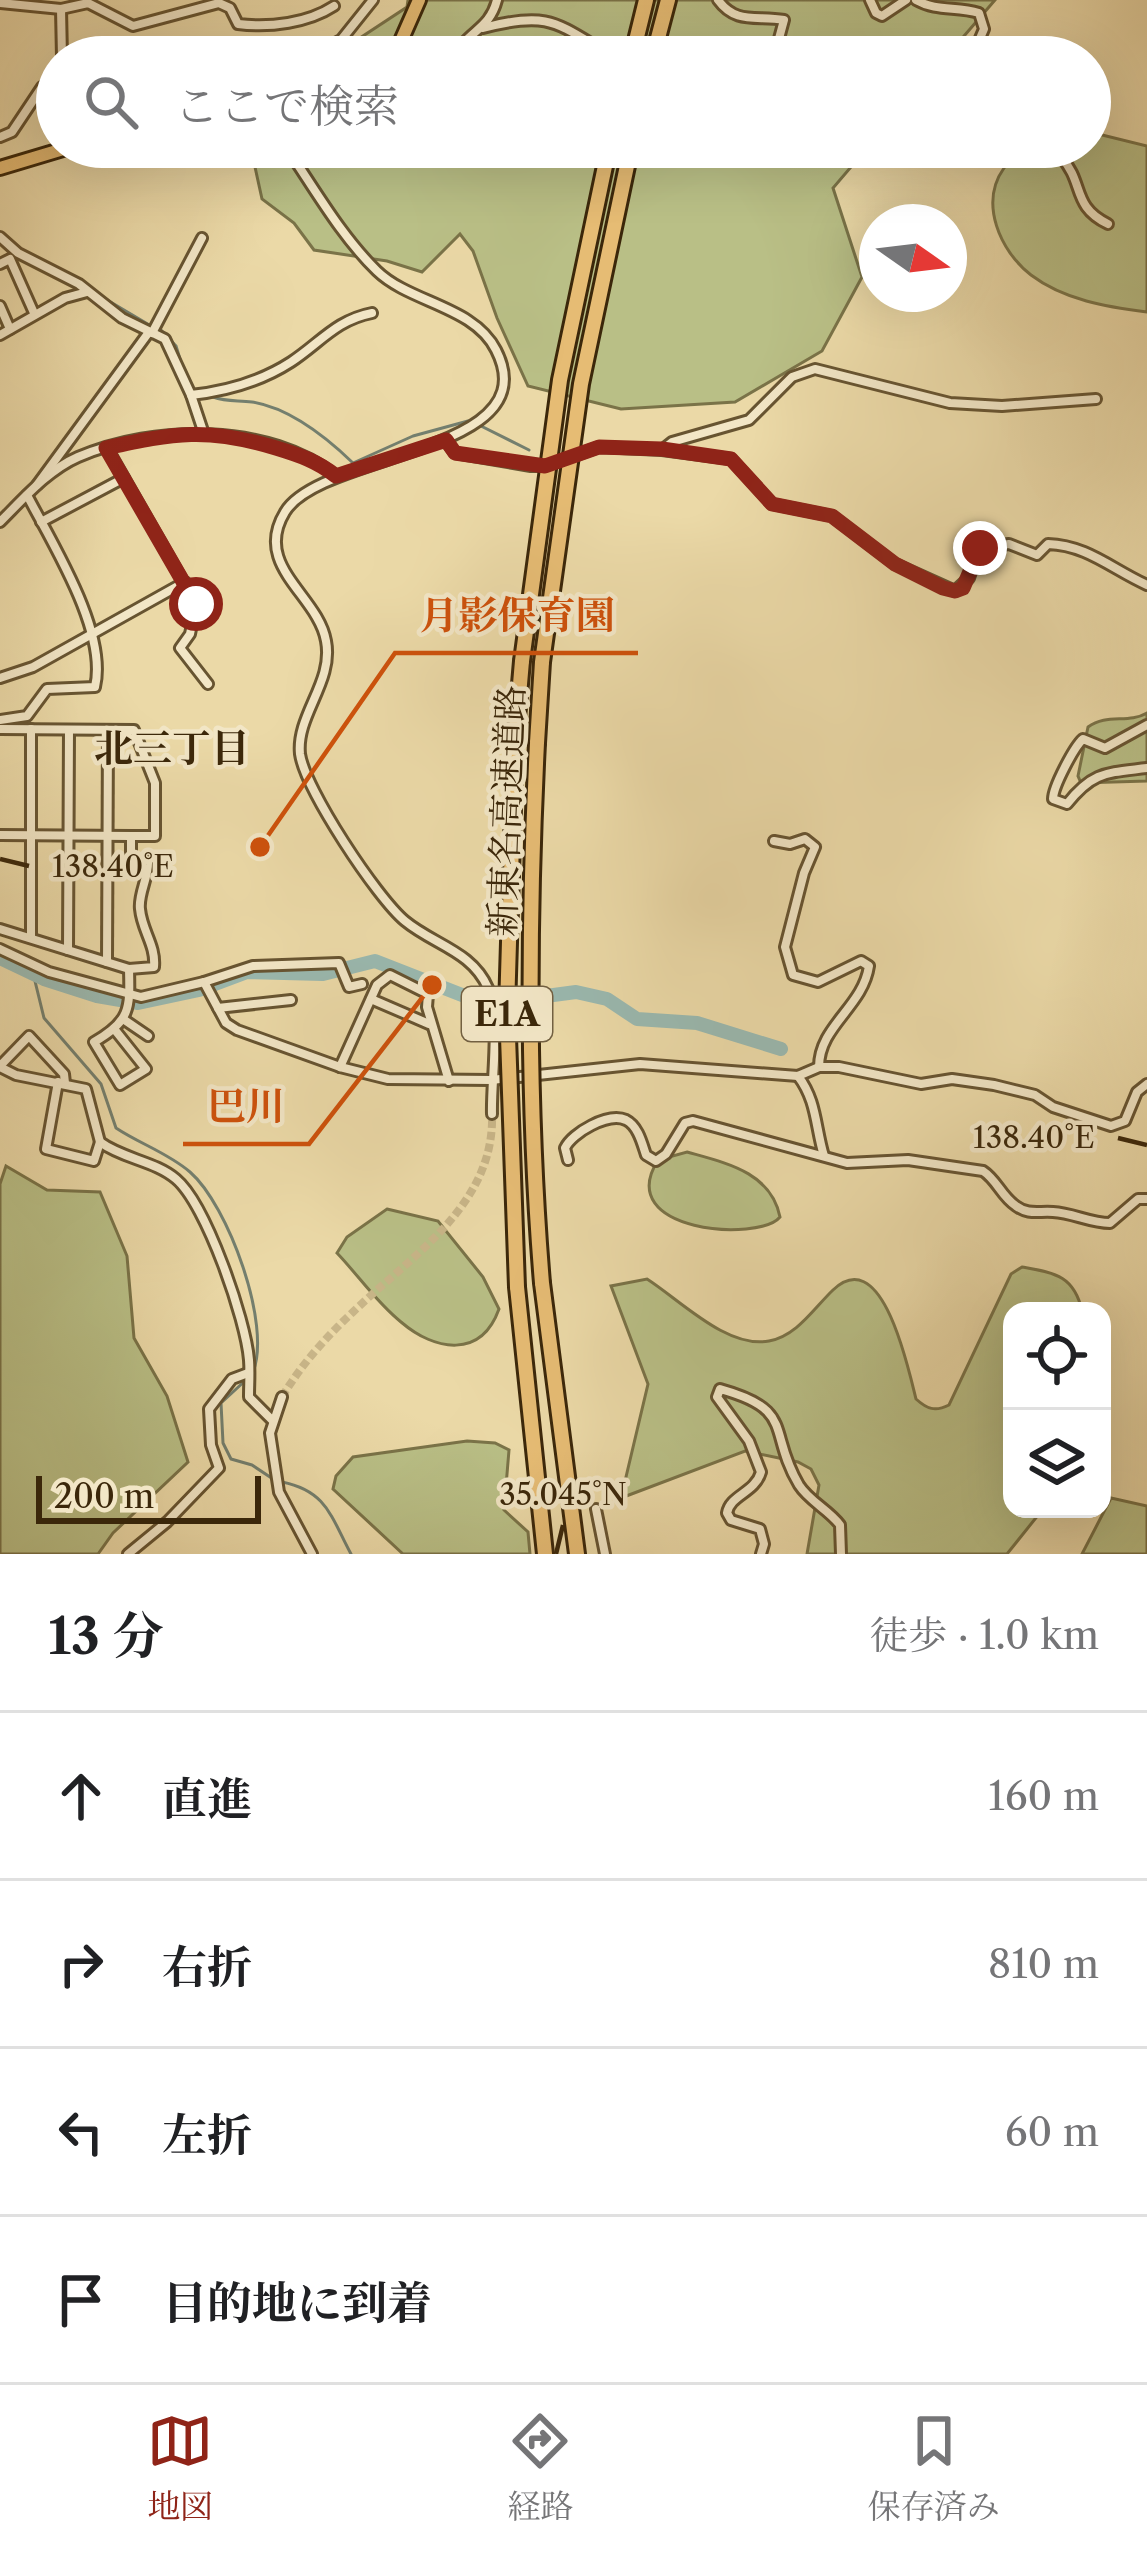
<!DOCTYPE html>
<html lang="ja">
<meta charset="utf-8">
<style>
body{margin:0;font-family:"Libre Caslon Text","Noto Serif JP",serif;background:#f2f2f2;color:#202124}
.controls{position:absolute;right:36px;bottom:36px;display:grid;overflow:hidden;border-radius:24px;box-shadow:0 12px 48px #0002}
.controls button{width:108px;height:108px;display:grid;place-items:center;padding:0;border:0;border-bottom:3px solid #e0e0e0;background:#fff;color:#202124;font:60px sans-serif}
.compass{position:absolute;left:859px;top:204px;width:108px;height:108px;border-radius:50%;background:#fff;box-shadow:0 12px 48px #0002;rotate:104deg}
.scale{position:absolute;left:36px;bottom:30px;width:225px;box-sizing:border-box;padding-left:12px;border:6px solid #3b270a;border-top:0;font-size:33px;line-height:42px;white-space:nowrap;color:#3b270a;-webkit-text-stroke:9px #f2e6c6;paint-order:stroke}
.stop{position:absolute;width:36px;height:36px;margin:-27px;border:9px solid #8f2418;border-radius:50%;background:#fff}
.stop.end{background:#8f2418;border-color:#fff;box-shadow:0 3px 12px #0008}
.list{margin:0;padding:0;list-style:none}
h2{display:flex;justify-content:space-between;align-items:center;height:156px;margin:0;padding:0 48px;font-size:51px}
h2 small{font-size:39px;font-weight:400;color:#757577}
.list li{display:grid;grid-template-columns:78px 1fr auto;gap:36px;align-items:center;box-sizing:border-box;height:168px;padding:0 48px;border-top:3px solid #e0e0e0}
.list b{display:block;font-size:45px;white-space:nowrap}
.list em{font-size:39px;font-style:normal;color:#757577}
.icon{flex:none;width:66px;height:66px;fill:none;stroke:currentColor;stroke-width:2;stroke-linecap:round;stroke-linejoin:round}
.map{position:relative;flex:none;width:1147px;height:1554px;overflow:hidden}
.search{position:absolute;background:#fff;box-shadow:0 12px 48px #0002;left:36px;right:36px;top:36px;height:132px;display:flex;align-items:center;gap:30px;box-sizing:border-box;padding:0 42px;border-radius:66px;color:#757577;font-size:45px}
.sheet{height:828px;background:#fff}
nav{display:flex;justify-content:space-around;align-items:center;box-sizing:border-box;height:168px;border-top:3px solid #e0e0e0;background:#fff;font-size:33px;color:#757577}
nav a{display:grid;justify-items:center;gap:6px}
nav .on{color:#8f2418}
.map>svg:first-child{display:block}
.green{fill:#b9bf86;stroke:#7a7348;stroke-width:3}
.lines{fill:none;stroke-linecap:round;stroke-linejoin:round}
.stream{stroke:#747f6e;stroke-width:3}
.river{stroke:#9ab9b0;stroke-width:14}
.minor-tunnel{stroke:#c8b588;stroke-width:8;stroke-dasharray:8 4;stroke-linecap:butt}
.minor-casing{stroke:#675431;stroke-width:14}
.primary-casing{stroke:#3b270a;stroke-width:18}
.motorway-casing{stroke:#3b270a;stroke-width:20}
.minor{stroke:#f2e6c6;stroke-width:8}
.primary{stroke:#e6bc74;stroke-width:12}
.motorway{stroke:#e6bc74;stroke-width:14}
.motorway-bridge-casing{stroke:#3b270a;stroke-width:20;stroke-linecap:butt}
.motorway-bridge{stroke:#e6bc74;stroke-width:14}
.route{stroke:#8f2418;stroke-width:15}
.ticks{fill:none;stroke:#3b270a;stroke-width:4.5}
.labels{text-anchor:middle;stroke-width:9;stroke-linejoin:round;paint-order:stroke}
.shield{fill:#f2e6c6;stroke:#726042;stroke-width:3}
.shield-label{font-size:33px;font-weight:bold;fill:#3b270a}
.street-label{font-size:36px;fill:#3b270a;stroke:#f2e6c6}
.neighbourhood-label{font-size:39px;font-weight:bold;fill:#3b270a;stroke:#f2e6c6}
.ticks-label{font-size:30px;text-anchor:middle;fill:#3b270a;stroke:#f2e6c6;stroke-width:9;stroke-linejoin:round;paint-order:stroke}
.leader{fill:none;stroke:#ce520c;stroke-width:4.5}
.callout-dot{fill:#ce520c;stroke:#f2e6c6;stroke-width:4.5}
.callout-label{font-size:39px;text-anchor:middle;font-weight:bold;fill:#ce520c;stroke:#f2e6c6;stroke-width:9;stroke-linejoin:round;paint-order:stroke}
</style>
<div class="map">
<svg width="1147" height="1554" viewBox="0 0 1147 1554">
<rect width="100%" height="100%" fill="#ebd9a7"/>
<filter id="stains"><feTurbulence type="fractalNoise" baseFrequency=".00167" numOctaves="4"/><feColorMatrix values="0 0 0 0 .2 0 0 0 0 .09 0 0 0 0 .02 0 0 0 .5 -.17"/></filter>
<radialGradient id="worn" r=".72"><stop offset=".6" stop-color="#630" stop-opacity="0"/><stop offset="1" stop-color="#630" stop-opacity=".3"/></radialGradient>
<g class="green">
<polygon points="408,0 995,0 946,57 331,57 407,7"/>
<path d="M 1090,132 L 1147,146 L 1147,312 C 1107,307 1064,300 1031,275 C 1000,251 979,203 1004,168 C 1010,161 1015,151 1024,148 C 1042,142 1071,147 1090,147 Z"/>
<polygon points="259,147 868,147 833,188 862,277 822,351 735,402 621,409 528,386 497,318 473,251 460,234 422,272 387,261 314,250 294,223 262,199 255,167"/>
<path d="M 1147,713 L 1147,781 L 1081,783 L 1078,776 L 1088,727 C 1107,713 1128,724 1147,713 Z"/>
<path d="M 687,1152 C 726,1163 771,1172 780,1217 C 760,1242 612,1233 658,1160 Z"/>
<polygon points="6,1166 47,1190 100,1192 127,1256 134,1338 167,1396 188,1462 113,1533 98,1554 0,1554 0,1184"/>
<path d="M 387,1209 L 438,1221 L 483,1277 L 499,1309 C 481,1359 435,1351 401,1322 C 377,1303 358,1275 337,1253 L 347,1237 Z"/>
<path d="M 1022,1267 C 1054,1273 1074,1275 1082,1311 L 1012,1311 L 1012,1509 L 1043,1509 L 1007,1554 L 807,1554 L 819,1485 L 811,1469 L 798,1462 L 745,1451 L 621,1498 L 648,1384 L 611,1286 L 647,1279 C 680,1300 727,1349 769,1341 C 797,1336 814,1308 833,1290 C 882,1243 908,1367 916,1399 C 927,1409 935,1412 949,1405 L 1011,1274 Z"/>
<polygon points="467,1441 495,1443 509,1450 504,1510 528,1532 530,1554 403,1554 333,1489 336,1476 353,1457"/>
<polygon points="1111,1498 1147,1506 1147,1554 1082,1554"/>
</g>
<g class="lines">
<g class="stream">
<polyline points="19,249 37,259"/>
<polyline points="97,294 151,326"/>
<polyline points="160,329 176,346 184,372"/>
<path d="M 213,397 C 227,402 238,400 252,402 C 290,408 326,437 353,463 L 413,436 L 468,421"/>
<polyline points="477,424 529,450"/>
<path d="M 33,973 L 44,1018 L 101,1084 L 116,1128 C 140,1144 168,1153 190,1172 C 228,1205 272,1325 253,1372"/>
<polyline points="247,1379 221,1403 223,1443 231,1459 252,1465 273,1479"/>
<path d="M 282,1482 C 327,1491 331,1517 351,1554"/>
</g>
<polyline class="river" points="0,958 44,979 97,996 138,1003 199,990 247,972 323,974 375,961 462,995 508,1001 576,992 607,999 637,1019 697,1023 781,1049"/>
<path class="minor-tunnel" d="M 282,1397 C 301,1365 326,1337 353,1312 C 411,1256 495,1205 492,1114"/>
<g class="minor-casing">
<g id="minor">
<path d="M 718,0 C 736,25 757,15 784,20 L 774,57"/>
<polyline points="870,0 876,13 882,16 906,0"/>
<path d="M 916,0 C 937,12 956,6 979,13 L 984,29 L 972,57"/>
<path d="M 0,3 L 61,9 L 88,3 L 133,26 L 219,3 L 230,8 L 238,24 C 270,28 308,23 334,6"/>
<polyline points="61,9 62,57"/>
<path d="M 483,28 C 551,10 557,24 614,57"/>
<polyline points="288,57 296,49 328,47 341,40 373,0"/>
<path d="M 455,57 C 467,30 489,31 497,0"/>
<polyline points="0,137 12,132 42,87 57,89"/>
<path d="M 286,147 C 314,188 341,236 377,271 C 410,303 474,306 496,350 C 549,454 321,452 285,512 C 252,566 318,595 326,641 C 334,682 296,715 300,754 C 305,789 377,898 405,921 C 434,945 472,951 488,988 C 501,1020 491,1079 492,1114"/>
<path d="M 788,147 C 813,163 832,164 856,147"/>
<path d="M 1029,147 L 1045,156 L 1061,157 C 1085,183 1071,206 1108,224"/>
<polyline points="0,237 18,253 79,284 122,318 165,339 191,395 203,431"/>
<polyline points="0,264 10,259 34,313"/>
<polyline points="0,306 10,329"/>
<polyline points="152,333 202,238"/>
<polyline points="0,335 65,298 87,292"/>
<path d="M 191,395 C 228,391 260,382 291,362 C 320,343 336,320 372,313"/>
<path d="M 446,441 L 455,453 L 531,466 L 546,466 L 599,447 L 662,450 L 731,459 L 772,504 L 832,516 L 895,564 L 955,591 L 969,578 L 979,548 L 1009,544 L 1037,555 L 1048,544 C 1087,545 1113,570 1147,585"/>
<polyline points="107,448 196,604 190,634 180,648 208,684"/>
<polyline points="662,450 672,442 749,420 792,377 815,369 950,403 1002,406 1096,399"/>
<polyline points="37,485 149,332"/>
<path d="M 0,522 C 23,499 48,470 78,457 C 155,424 269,423 336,476"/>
<polyline points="41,522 124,478"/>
<polyline points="0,678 33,667 185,582"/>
<path d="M 0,720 L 27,716 L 47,689 L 95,687 C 108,632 53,545 27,495"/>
<path d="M 1147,725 L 1105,748 L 1083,739 C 1074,747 1053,787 1053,799 L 1067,804 C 1093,771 1107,773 1147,768"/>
<path d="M 0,729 L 134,730 L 155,783 L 155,836 L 131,836 L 131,860 L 148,861 C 149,877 138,894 140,909 C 142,931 156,945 154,967 L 129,969 L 0,929"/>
<polyline points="0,835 131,836"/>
<path d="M 774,841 L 790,844 L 805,839 L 815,847 L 804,873 L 785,947 L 793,975 L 818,982 L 861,961 L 869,966 C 863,1007 819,1026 819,1067"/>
<polyline points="31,938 31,729"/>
<polyline points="0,949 49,972 141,997 204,982 226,1023 237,1030 340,1067 388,1079 491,1080 640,1064 798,1076 819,1067 839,1067 921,1084 952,1079 994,1085 1035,1095 1053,1107 1111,1126 1125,1121 1137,1092 1147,1084"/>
<polyline points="68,950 69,730"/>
<polyline points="107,962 108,730"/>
<polyline points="204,982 253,966 339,963 349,987 362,984"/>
<polyline points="371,999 429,1024"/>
<polyline points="218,1008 291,1000"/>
<polyline points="123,1019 148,1036"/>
<path d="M 115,1030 L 146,1069 L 120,1085 L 94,1042 C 131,1021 130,1008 129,969"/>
<polyline points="0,1066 29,1036 64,1074 65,1083"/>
<path d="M 0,1067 L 16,1075 L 86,1089 L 100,1142 C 123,1159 155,1161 176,1179 C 206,1204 246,1320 249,1360 C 250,1372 249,1385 249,1397 L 272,1420"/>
<polyline points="340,1067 377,985 390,975 428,994 427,1007 449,1081"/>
<path d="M 798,1076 C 817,1101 815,1126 824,1156"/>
<polyline points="58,1082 46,1149 94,1161 100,1142"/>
<path d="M 568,1160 L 565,1148 C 572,1133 608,1112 626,1120 C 638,1126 642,1143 646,1155 L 656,1161 L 666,1154 L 685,1123 L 693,1121 L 847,1163 L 908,1160 L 983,1171 C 997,1180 1001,1196 1016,1206 C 1028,1215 1038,1211 1053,1212 C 1073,1213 1090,1223 1110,1223 L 1138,1199 L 1147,1199"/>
<polyline points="282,1397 270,1433 279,1492 312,1554"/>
<polyline points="596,1509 605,1554"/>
<polyline points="128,1554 167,1522 219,1468 211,1445 209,1409 232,1379 248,1373"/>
<path d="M 761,1554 L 764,1544 L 760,1529 L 731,1520 L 727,1513 C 730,1495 755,1493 761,1472 L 749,1441 L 717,1397 L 720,1389 C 796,1410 767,1431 799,1485 C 809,1501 829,1510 840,1525 L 841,1554"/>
</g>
</g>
<g class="primary-casing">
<g id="primary">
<polyline points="394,57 419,0"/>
<polyline points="0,168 70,147"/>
</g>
</g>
<g class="motorway-casing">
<g id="motorway">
<polyline points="632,57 646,0"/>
<polyline points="653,57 668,0"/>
<polyline points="515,742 522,661"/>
<polyline points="537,743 542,662"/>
<polyline points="542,1283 577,1554"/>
<polyline points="517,1287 545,1554"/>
</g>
</g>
<use href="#minor" class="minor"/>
<use href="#primary" class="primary"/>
<use href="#motorway" class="motorway"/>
<g class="motorway-bridge-casing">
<g id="motorway-bridge">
<polyline points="522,661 560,380 609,147"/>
<polyline points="542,662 581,384 631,147"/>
<polyline points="515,742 507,1009 517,1287"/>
<path d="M 537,743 C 528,923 527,1103 542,1283"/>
</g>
</g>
<use href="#motorway-bridge" class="motorway-bridge"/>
</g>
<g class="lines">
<path class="route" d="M 196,604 L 106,448 C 175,433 207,427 276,448 C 299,455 317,461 336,476 L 446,440 L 455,453 L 545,466 L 599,447 L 662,449 L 731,459 L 772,504 L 832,516 L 895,564 L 943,588 L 955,591 L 963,588 L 980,548"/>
</g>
<path class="ticks" d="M 0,859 L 29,866M 1118,1138 L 1147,1145M 556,1554 L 563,1525"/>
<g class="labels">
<rect class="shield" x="462" y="987" width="90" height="54" rx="9"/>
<g class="shield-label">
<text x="507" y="1026">E1A</text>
</g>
<g class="street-label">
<text transform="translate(506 811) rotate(-88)" y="13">新東名高速道路</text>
</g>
<g class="neighbourhood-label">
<text x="172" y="762">北三丁目</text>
</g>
</g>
<g class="ticks-label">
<text x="113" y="877">138.40°E</text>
<text x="1034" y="1148">138.40°E</text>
<text x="563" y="1505">35.045°N</text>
</g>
<path class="leader" d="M260 847L395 653H638M432 985L309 1144H183"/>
<g class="callout-dot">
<circle cx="260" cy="847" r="12"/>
<circle cx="432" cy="985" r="12"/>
</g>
<g class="callout-label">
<text x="517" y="629">月影保育園</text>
<text x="246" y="1120">巴川</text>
</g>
<rect width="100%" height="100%" filter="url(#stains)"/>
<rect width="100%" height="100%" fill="url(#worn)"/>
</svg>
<div class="controls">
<button><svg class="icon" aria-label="locate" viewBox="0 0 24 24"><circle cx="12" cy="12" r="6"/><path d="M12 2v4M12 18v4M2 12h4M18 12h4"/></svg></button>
<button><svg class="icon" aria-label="layers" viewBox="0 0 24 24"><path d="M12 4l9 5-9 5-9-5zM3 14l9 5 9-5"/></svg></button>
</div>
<svg class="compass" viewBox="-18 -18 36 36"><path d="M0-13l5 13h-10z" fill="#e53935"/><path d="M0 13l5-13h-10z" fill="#757577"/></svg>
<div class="scale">200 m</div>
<div class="stop" style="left:196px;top:604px"></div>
<div class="stop end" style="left:980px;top:548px"></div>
<div class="search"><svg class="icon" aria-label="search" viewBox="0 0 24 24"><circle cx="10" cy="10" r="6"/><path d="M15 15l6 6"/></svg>ここで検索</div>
</div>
<section class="sheet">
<h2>13 分<small>徒歩 · 1.0 km</small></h2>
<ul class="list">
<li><svg class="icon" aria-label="ahead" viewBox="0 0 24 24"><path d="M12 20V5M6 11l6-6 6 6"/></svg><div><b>直進</b></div><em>160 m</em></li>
<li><svg class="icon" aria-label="right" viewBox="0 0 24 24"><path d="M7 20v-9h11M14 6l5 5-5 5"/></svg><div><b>右折</b></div><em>810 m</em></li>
<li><svg class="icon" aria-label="left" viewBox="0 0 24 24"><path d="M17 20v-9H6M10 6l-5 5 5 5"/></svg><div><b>左折</b></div><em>60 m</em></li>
<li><svg class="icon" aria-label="arrive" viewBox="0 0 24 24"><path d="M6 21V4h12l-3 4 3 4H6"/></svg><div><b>目的地に到着</b></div></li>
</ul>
</section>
<nav>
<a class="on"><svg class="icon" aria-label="map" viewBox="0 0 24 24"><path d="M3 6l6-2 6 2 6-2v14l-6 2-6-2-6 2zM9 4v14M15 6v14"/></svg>地図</a>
<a><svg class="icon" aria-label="directions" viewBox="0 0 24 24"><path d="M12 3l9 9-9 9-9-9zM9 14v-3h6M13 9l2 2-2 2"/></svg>経路</a>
<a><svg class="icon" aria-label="saved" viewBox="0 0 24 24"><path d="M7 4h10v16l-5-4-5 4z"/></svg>保存済み</a>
</nav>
